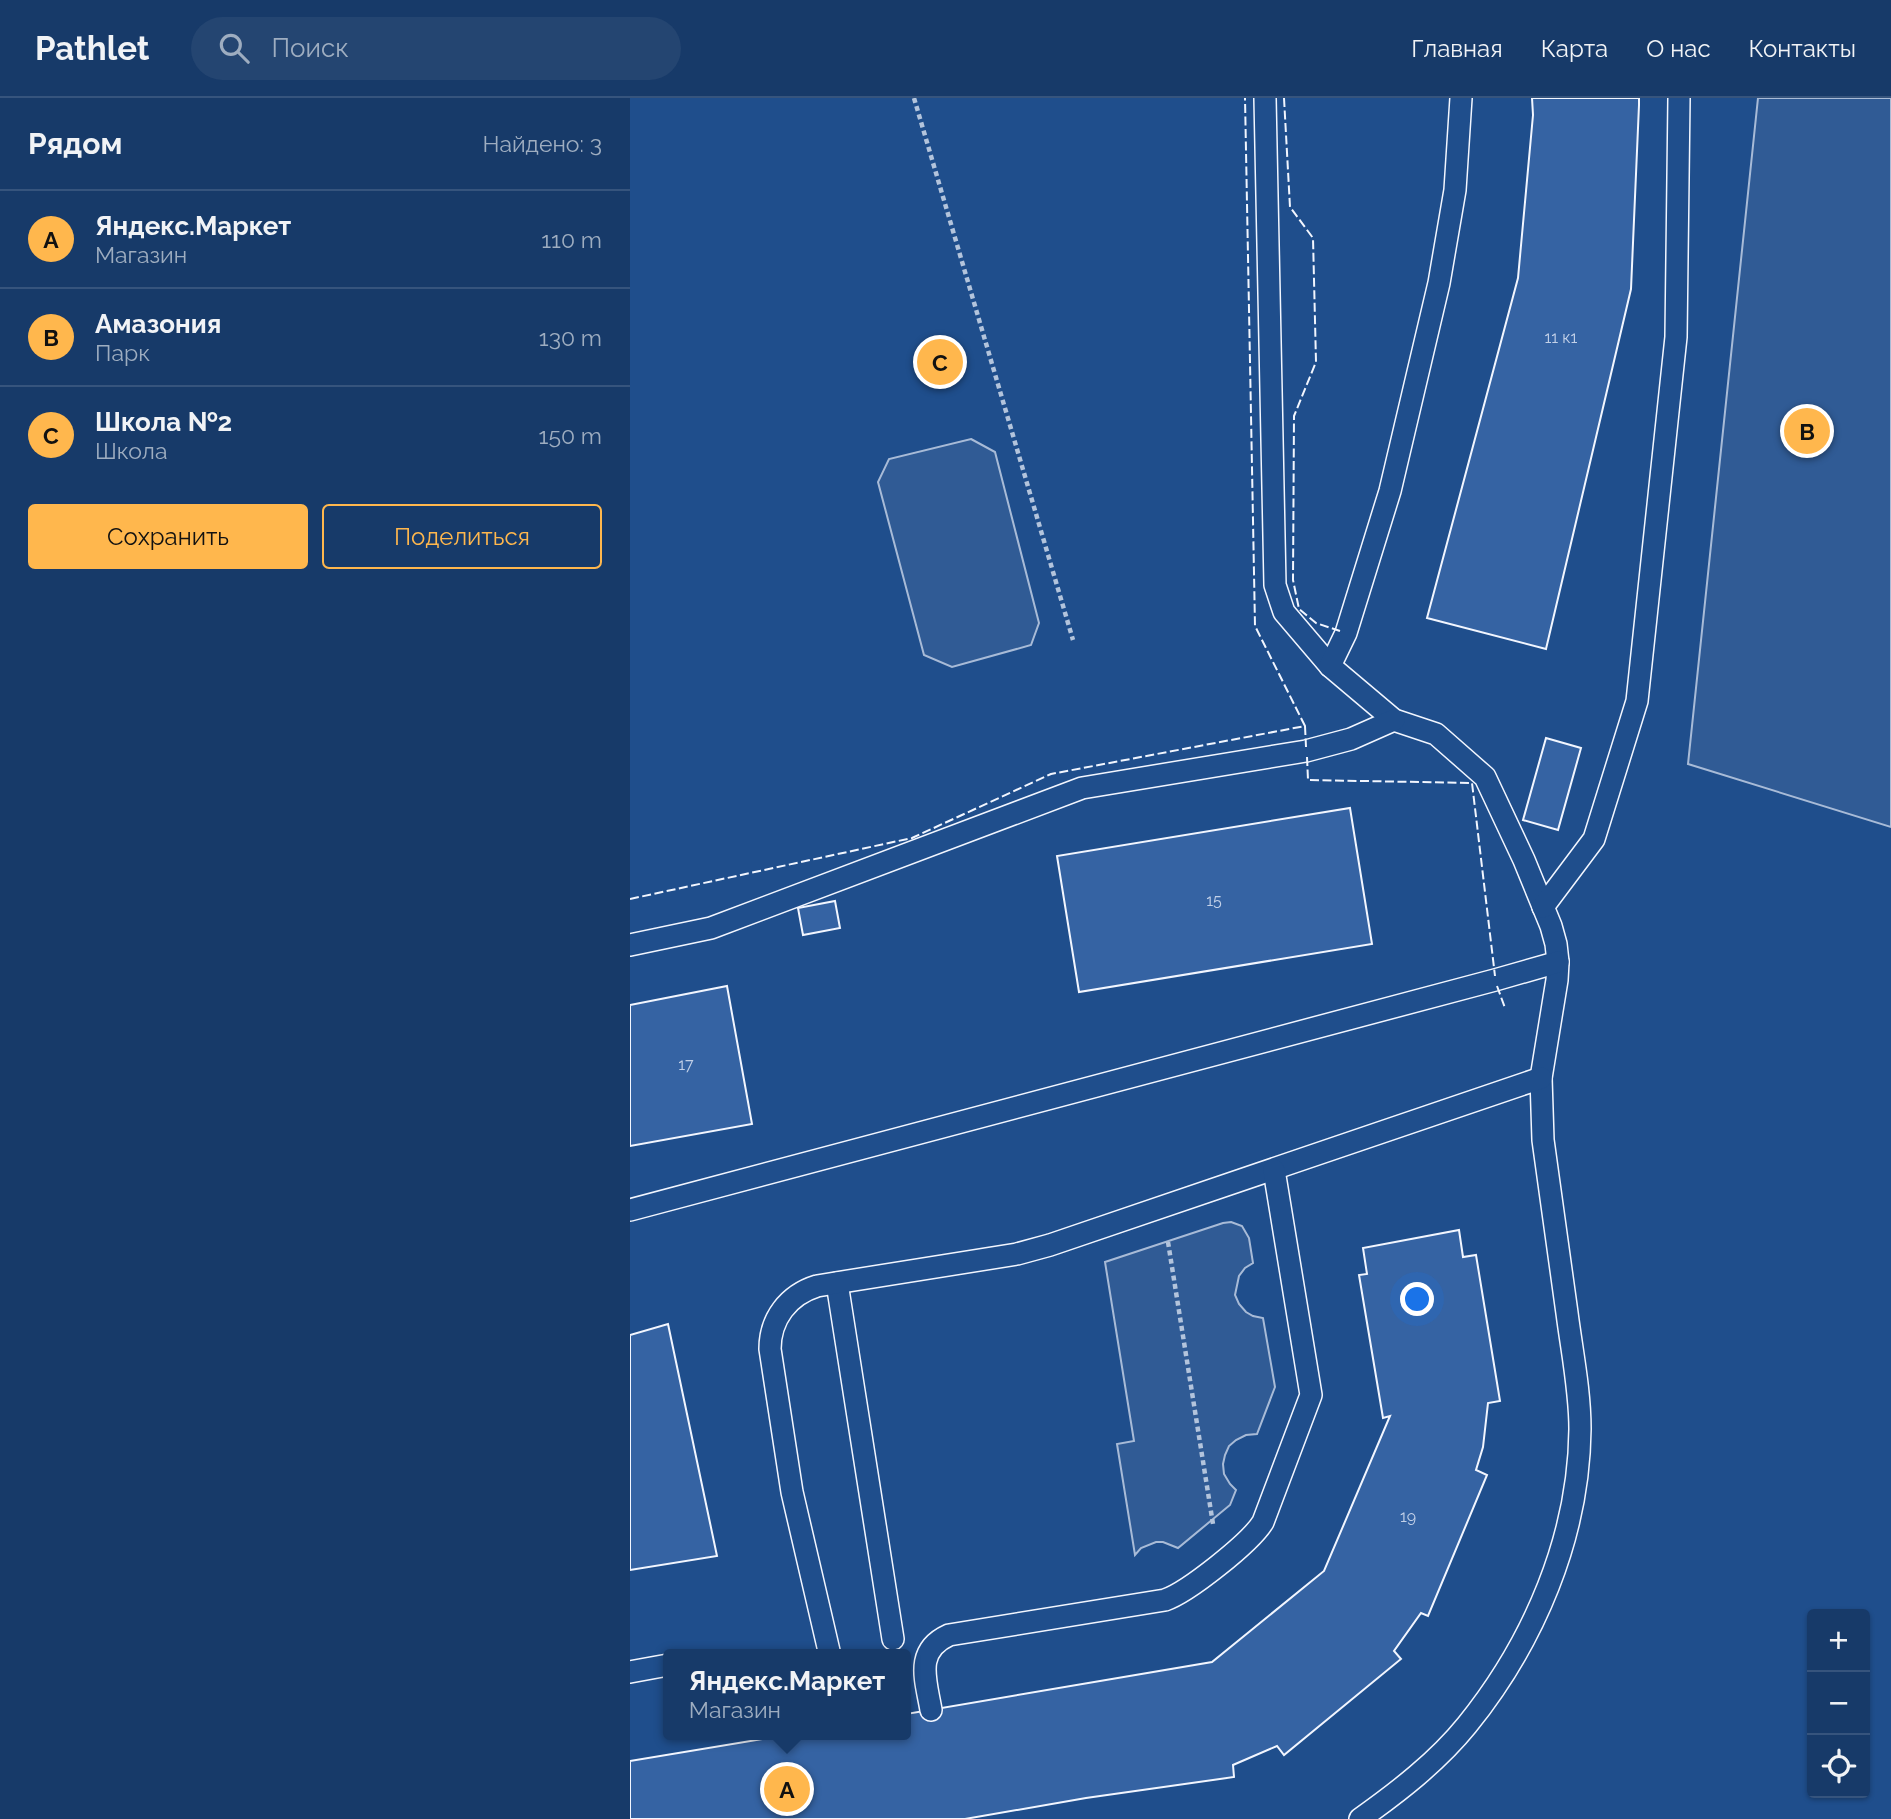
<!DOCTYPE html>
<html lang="ru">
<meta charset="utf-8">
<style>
body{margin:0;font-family:Raleway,sans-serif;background:#244571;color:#f1f3f6}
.controls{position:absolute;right:21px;bottom:21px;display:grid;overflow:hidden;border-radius:7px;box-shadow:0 2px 5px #0004}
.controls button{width:63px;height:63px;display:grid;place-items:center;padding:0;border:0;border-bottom:2px solid #36547d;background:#173a69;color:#f1f3f6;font:35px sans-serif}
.you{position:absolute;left:788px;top:1202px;width:24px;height:24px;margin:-18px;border:5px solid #fff;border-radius:50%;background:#1a73e8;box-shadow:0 0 0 10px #1a73e833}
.badge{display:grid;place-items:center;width:46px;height:46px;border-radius:50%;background:#ffb74d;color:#111;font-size:23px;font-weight:700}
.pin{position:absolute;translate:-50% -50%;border:4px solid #fff;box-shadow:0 2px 7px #0006}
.popup{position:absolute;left:33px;top:1551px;width:248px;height:91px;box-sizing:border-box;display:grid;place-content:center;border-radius:7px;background:#173a69;filter:drop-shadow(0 2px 5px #0005);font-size:23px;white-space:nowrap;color:#9eadc0}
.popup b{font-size:26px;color:#f1f3f6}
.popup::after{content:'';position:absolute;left:50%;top:100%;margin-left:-14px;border:14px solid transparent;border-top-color:#173a69}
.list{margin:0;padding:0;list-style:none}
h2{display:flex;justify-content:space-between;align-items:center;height:91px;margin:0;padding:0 28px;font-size:30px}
h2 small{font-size:23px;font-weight:400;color:#9eadc0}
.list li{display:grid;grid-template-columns:46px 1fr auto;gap:21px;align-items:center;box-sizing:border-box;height:98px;padding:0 28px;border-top:2px solid #36547d}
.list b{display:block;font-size:26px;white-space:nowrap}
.list p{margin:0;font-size:23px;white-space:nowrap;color:#9eadc0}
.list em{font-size:23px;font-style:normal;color:#9eadc0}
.actions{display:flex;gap:14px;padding:21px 28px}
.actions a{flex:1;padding:16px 0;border:2px solid #ffb74d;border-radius:7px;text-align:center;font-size:24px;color:#ffb74d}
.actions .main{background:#ffb74d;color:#111}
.icon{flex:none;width:38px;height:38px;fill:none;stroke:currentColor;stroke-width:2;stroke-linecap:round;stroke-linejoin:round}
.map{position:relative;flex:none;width:1261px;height:1721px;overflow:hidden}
header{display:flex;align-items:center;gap:42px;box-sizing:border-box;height:98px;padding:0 35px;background:#173a69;border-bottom:2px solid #36547d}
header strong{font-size:33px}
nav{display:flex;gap:38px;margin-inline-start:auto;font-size:24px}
.search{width:490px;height:63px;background:#244571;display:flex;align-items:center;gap:18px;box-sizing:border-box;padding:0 24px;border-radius:38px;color:#9eadc0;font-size:26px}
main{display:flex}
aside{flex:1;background:#173a69}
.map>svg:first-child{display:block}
.built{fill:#305b95;stroke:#a8bbd7;stroke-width:2}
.building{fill:#3563a3;stroke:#f2f6ff;stroke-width:2}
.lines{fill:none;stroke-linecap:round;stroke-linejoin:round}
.service-casing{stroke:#f2f6ff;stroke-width:24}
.path{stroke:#b3c4dc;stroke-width:4.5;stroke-dasharray:5 3.5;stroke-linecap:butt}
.service{stroke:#1f4e8c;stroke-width:21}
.fence{stroke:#f2f6ff;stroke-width:2;stroke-dasharray:9 3.5;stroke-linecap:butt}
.labels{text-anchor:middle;stroke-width:5;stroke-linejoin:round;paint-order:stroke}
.number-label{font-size:16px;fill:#c3d1e8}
</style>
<header>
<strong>Pathlet</strong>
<div class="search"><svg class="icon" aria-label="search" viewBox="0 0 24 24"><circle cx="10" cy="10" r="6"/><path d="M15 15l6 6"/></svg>Поиск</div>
<nav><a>Главная</a><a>Карта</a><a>О нас</a><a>Контакты</a></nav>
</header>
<main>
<aside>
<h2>Рядом<small>Найдено: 3</small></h2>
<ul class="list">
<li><span class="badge">A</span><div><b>Яндекс.Маркет</b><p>Магазин</p></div><em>110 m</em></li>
<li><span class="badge">B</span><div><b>Амазония</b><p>Парк</p></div><em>130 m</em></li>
<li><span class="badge">C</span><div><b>Школа №2</b><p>Школа</p></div><em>150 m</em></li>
</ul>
<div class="actions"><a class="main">Сохранить</a><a>Поделиться</a></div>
</aside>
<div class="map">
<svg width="1261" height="1721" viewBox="0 0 1261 1721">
<rect width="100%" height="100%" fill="#1f4e8c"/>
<g class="built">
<polygon points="1128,0 1261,0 1261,729 1058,666"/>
<polygon points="341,341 365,354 409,525 401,547 322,569 294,557 248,384 259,361"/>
<polygon points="601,1124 612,1128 619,1140 623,1165 615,1170 609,1178 605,1197 609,1206 616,1214 623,1218 633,1220 645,1289 627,1336 616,1337 606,1342 599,1348 595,1357 593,1366 594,1376 600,1386 606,1392 600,1407 548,1450 533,1444 526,1444 511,1450 505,1457 487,1346 504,1343 475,1164 593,1125"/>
</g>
<g class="building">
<polygon points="902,0 1009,0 1009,7 1001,191 916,551 797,520 888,180 903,17"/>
<polygon points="916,640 951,650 928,732 893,722"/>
<polygon points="720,710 742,846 449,894 427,758"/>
<polygon points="205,803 210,830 173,837 168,810"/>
<polygon points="97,888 122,1026 0,1048 0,907"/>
<polygon points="829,1132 833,1159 846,1157 870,1303 858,1305 853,1349 846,1372 857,1377 798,1518 791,1515 764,1553 771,1561 654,1657 647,1648 603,1667 604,1679 456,1700 335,1721 0,1721 0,1663 156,1637 276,1637 276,1616 582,1564 694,1473 760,1318 753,1320 729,1177 737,1176 733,1150"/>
<polygon points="38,1226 87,1458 0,1472 0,1237"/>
</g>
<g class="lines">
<g class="service-casing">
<g id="service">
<path d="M 635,0 L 645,487 L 654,514 L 700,568 L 764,622 L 806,636 L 855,679 L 894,762 L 921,828 L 926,846 L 928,864 L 927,882 L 911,980 L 913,1042 C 921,1100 929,1158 937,1215 C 942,1254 950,1292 950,1331 C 949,1439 904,1544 837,1627 C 807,1664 768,1694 730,1721"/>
<polyline points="700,568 716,535 760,393 809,185 825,92 831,0"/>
<polyline points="913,809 964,741 1007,603 1046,239 1049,0"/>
<polyline points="0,847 81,830 452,690 676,653 721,641 764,622"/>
<polyline points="0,1112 865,882 928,864"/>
<polyline points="207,1185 263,1541"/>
<path d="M 199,1553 L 162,1394 L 140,1251 C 140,1221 158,1197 187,1188 L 387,1156 L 420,1147 L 911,980"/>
<polyline points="0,1574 38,1567"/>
<path d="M 301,1612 C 296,1582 284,1553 319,1537 L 535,1502 C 558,1494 620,1445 633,1424 L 681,1297 L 644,1072"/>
</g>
</g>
<g class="path">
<polyline points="284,0 443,542"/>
<polyline points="538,1144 583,1426"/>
</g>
<use href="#service" class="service"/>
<g class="fence">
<polyline points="654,0 660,109 683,140 686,264 664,318 663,482 669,511 686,525 710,533"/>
<polyline points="675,628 676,649"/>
<polyline points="677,659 678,682 842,685 865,878"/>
<polyline points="0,801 282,740 421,676 675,628 625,528 615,0"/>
<polyline points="867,888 875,910"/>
</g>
</g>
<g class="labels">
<g class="number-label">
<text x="931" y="245">11 к1</text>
<text x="584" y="808">15</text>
<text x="56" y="972">17</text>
<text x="778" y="1424">19</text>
</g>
</g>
</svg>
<div class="controls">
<button>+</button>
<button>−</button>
<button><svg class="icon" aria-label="locate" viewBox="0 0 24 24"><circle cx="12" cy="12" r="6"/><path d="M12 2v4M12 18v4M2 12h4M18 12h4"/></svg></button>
</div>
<div class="you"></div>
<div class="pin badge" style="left:157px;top:1691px">A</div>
<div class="popup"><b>Яндекс.Маркет</b>Магазин</div>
<div class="pin badge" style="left:1177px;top:333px">B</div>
<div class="pin badge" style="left:310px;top:264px">C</div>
</div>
</main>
